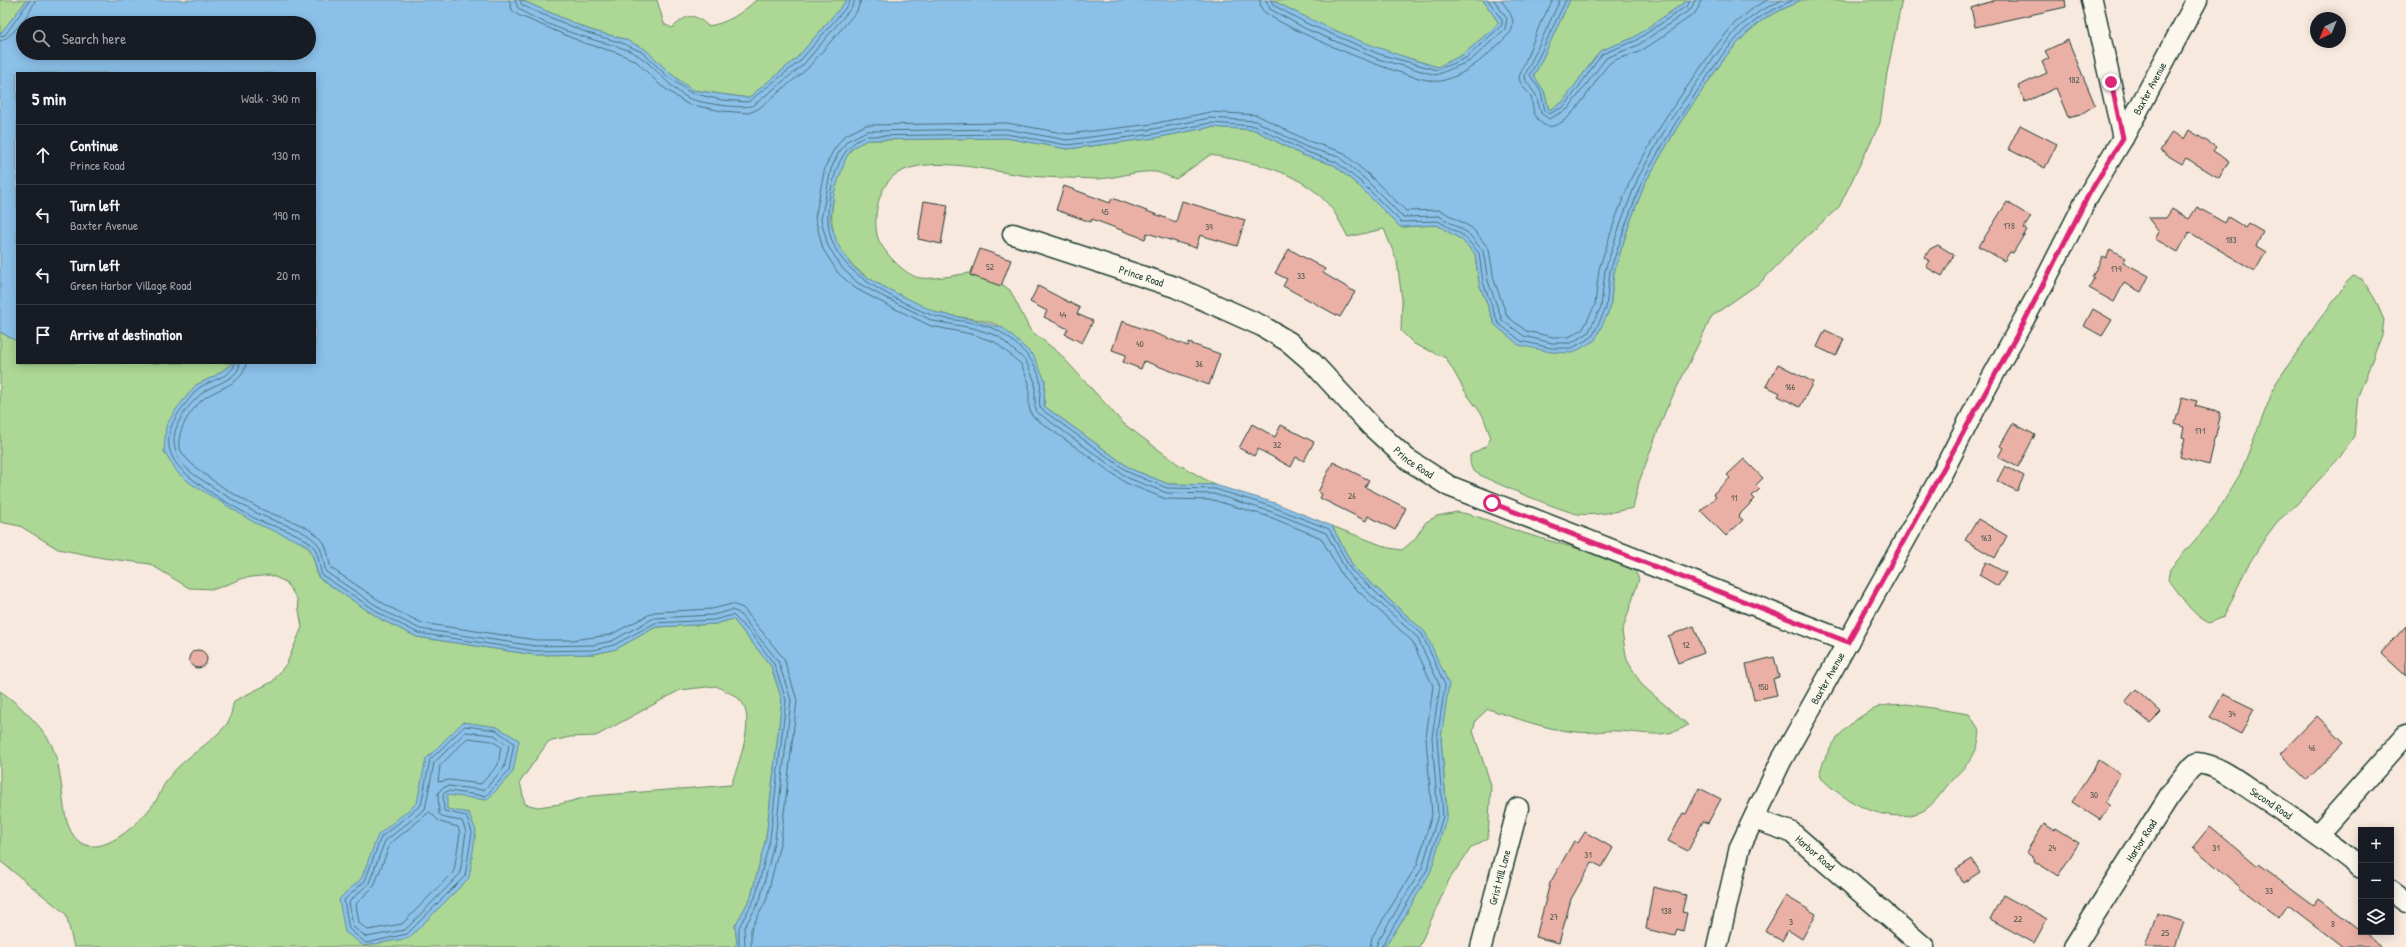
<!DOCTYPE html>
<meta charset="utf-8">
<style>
body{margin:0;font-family:"Patrick Hand",sans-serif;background:#20242c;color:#f1f3f6}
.controls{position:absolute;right:12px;bottom:12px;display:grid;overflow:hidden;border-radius:0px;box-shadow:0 2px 10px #0003}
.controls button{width:36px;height:36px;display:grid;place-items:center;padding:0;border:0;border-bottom:1px solid #363941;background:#171b24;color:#f1f3f6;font:20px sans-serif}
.compass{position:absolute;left:2310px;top:12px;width:36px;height:36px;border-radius:50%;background:#171b24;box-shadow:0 2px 10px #0003;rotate:223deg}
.stop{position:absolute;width:12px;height:12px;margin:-9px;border:3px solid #db2777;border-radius:50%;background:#fff}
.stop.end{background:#db2777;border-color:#fff;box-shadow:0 1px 4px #0008}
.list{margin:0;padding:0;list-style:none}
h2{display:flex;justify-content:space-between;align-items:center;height:52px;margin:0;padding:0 16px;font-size:17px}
h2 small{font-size:13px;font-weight:400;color:#9ea1a6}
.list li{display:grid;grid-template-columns:26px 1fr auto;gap:12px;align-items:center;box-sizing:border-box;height:60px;padding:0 16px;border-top:1px solid #363941}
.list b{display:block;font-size:15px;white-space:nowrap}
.list p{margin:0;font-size:13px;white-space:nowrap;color:#9ea1a6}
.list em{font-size:13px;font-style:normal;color:#9ea1a6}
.icon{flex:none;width:22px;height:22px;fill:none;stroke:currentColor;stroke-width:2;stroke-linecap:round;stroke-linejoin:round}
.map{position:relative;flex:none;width:2406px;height:947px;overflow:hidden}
.search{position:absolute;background:#171b24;box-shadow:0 2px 10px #0003;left:16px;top:16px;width:300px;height:44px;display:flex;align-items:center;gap:10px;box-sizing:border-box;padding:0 14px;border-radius:22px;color:#9ea1a6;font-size:15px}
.panel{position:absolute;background:#171b24;box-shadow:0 2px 10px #0003;left:16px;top:72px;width:300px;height:292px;border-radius:0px}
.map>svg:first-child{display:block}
.green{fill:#acd794;stroke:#668a64;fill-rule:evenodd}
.water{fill:#8bc0e8;stroke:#608ca0;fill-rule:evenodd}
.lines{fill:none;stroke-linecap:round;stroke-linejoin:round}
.shore{stroke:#4a717c;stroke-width:1}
.building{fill:#eab0a5;stroke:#1f3d34}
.minor-casing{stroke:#1f3d34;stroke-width:23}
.minor{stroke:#fbf7ec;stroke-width:20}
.route{stroke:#db2777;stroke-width:5}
.labels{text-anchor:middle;stroke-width:3.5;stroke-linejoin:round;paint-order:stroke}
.number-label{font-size:9px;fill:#525a50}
.street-label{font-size:11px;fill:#1f3d34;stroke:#fbf7ec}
</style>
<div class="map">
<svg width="2406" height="947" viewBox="0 0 2406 947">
<rect width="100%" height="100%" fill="#f8e9de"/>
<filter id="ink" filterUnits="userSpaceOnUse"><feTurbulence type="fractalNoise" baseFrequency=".025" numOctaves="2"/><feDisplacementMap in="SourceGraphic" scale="8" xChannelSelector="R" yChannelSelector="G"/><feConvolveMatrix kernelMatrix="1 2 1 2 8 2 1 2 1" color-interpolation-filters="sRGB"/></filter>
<g filter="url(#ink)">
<g class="green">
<polygon points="0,0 27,0 0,34"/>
<path d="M 521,0 L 657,0 L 664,24 L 672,28 C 687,15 692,11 708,26 C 728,23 742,13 756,0 L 847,0 L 796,59 L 749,98 L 692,90 L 624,39 L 590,30 Z"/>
<polygon points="1272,0 1483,0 1499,23 1464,54 1438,67 1381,50 1310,20"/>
<polygon points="1570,0 1688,0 1633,38 1600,51 1562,103 1549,110 1544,91 1534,76"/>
<path d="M 1801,0 L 1902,0 L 1887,73 L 1880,123 L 1839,207 L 1793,249 L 1761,282 L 1712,316 L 1665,412 L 1639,482 L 1633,508 C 1615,512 1596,516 1578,514 C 1564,512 1486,480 1475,472 C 1470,468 1470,462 1470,455 L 1486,446 L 1491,438 L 1483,416 L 1466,393 L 1446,358 L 1414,344 L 1401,331 L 1402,300 L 1397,261 L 1384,229 L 1348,237 C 1342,227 1336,212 1327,203 C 1298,170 1251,162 1210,155 L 1176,179 C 1169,177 1162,173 1156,172 C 1136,170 1115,179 1096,179 C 1074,178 1051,178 1029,176 C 991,172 933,154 898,173 C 879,184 873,214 877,235 C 880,249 905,276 920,278 C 938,280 965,273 983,271 L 1010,290 L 1030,330 L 1059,353 L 1124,424 L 1178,464 L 1215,485 L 1168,484 L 1131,469 L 1044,406 L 1045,380 C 1036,369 1012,335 1003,328 C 989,318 955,318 938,313 C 924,309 909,301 896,294 C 855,272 825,252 833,200 C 835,184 840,162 852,149 C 855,145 862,142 867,140 L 1006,138 L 1067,149 L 1155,138 L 1211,127 L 1255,130 L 1302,155 L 1334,165 L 1359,186 L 1400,227 L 1437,225 L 1462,240 L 1475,254 L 1479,283 L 1495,325 L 1610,309 L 1614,272 L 1630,222 L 1645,183 L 1679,124 L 1726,56 L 1747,33 L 1765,18 Z"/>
<path d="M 2353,276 L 2362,279 L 2375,299 L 2384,320 L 2382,335 L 2358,396 L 2354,436 L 2340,457 L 2296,505 L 2277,522 L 2265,538 L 2247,567 L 2224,617 L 2209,623 C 2189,613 2182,596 2168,579 L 2170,569 L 2214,518 L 2240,474 L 2276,383 L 2319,320 L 2337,297 L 2344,285 Z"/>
<path d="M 0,332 L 17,341 L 17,363 L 233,363 L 215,376 L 196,385 L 294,539 C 314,548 313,557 318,577 L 382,620 L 417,637 L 535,655 L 594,654 L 616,649 L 656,627 L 715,624 L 733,619 L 771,666 L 782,700 L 766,838 L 751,897 L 735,926 L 737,943 L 734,947 L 74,947 L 66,914 L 0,861 L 0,691 C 16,701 45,729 52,746 C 62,768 61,795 66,818 C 81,877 136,829 155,802 C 160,795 162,787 167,780 C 182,758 210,745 227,724 C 231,718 232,708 234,701 L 272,682 L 287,663 L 302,627 L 297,599 L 286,582 L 270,575 L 244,578 L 215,589 L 189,588 L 150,564 L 103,558 L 58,549 L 20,526 L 0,522 ZM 716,686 C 723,690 734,694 740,700 C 757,717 738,765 731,785 L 591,796 L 560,804 L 538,807 L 525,804 L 520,782 L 548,742 L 570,737 L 596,736 L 680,690 Z"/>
<path d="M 1457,512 C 1483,516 1505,528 1530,535 C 1565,546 1604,553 1635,571 L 1639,579 L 1622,632 L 1627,660 L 1642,685 L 1688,725 C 1665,740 1643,732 1617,731 C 1603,730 1590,734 1577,732 C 1546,730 1517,718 1488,709 L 1476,720 L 1473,731 L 1491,785 L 1488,838 L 1471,848 L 1449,880 L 1419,947 L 1384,947 L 1401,923 L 1447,816 L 1441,738 L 1443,720 L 1425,632 L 1354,568 L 1332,526 L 1389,548 L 1402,550 L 1414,540 L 1426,522 L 1437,516 Z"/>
<path d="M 1907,704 L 1969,714 L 1980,731 C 1978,756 1968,763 1952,780 C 1944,789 1933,806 1923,811 C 1887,827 1843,801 1819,776 C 1826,745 1849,719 1879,707 C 1887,704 1898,705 1907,704 Z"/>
</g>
<g class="water">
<path d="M 27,0 L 521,0 L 590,30 L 624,39 L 645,49 L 670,73 L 692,90 L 748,98 L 796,59 L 847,0 L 1272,0 C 1327,29 1378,50 1438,67 L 1464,54 L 1499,23 L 1483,0 L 1570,0 L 1534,76 L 1544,91 L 1549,110 L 1562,103 L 1600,51 L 1633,38 L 1688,0 L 1801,0 L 1765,18 L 1747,33 L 1726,56 L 1679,124 L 1645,183 L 1630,222 L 1614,272 L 1610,309 L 1595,340 L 1573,353 L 1551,352 L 1519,345 L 1495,325 L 1479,283 L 1475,254 L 1462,240 L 1437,225 L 1400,227 L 1359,186 L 1334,165 L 1302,155 L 1255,130 L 1211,127 L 1155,138 L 1067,149 L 1006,138 L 867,140 L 852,148 L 846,158 L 834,193 L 830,220 L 837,243 L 850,264 L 863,275 L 888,289 L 937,313 L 975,320 L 1003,328 L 1033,355 L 1045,380 L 1044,406 L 1131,469 L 1168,484 L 1215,485 L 1275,503 L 1332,526 L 1354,568 L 1425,632 L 1449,684 L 1441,738 L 1447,816 L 1431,871 L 1401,923 L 1384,947 L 734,947 L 737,943 L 735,926 L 751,897 L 766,838 L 782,700 L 771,666 L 733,619 L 715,624 L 656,627 L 616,649 L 594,654 L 535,655 L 417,637 L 382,620 L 319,578 L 311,550 L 305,544 L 255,523 L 190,483 L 178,473 L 164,451 L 166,426 L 177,408 L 196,385 L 215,376 L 233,363 L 315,363 L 315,73 L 17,73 L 17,341 L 0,332 L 0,34 ZM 23,23 L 309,23 L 309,53 L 23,53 Z"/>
<polygon points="463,722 497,727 519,740 513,772 487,800 447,795 447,809 469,813 476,831 469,878 409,938 364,946 345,932 339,899 361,879 378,835 417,803 426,759"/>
</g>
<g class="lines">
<g class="shore">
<polyline points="509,0 512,10 518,15 584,43 618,53 636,61 660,85 687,104 722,111 749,113 758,109 807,69 857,11 861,0"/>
<path d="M 515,0 L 518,8 C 532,19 570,33 588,38 C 605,44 624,46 639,56 C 657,68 669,88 688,98 C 699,103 744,110 754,105 L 803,65 L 852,7 L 855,0"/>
<polyline points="520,0 522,5 532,10 588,33 622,43 642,52 667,76 691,93 722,100 748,102 799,62 849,4 850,0"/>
<path d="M 1260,0 C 1260,5 1261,10 1266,13 C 1285,29 1419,86 1441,81 C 1468,75 1491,52 1510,33 C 1518,20 1508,10 1501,0"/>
<polyline points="1266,0 1270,9 1306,29 1378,59 1436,75 1470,61 1505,29 1507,19 1494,0"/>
<polyline points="1271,0 1273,5 1308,24 1379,54 1437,70 1466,58 1502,25 1502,20 1488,0"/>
<path d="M 1553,0 L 1540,24 L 1519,77 C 1520,86 1527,90 1531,97 C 1533,104 1532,112 1537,118 C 1560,152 1598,72 1610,63 C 1618,57 1632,56 1641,51 C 1659,40 1676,26 1694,14 L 1699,7 L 1701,0"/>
<polyline points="1560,0 1525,75 1526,81 1536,95 1541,113 1549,119 1568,109 1606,58 1638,45 1691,9 1695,0"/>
<polyline points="1566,0 1530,75 1541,92 1545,111 1549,114 1565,106 1602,54 1635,41 1688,5 1690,0"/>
<polyline points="0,36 5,35 30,0"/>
<path d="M 0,41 C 9,41 34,9 35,0"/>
<path d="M 235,363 C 233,377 208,381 199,388 C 194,392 190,398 187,402 C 164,428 160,454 190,477 C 209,493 234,507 256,519 C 274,528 300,531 313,546 C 319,553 319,567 322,575 L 384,616 L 418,633 L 535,651 L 594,650 L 614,645 L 655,623 L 714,620 L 733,615 L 755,638 L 774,664 L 786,700 L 770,839 L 755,898 L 739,927 L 739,947"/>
<path d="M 240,363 C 239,381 211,384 201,394 C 173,419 160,451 196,476 C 216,489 239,505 261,515 C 279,524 304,528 317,543 C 323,550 323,563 326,572 L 386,612 L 420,629 L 535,646 L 593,645 L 612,641 L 654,618 L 713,615 L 732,610 L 739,613 L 778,661 L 791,700 L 775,839 L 760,900 L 744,928 L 745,947"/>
<path d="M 246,363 C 245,383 219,388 206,397 C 193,406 177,429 179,446 C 183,466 244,501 263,510 C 282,519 307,523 322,540 C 328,547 328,559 331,568 L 389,607 L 422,623 L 536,640 L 572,640 L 610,635 L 654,612 L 712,609 L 732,604 L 743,608 L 784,659 L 797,700 L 781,840 L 766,901 L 751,929 L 751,947"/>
<polygon points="465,726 496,730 514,743 509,770 486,796 448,791 443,794 444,811 466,816 472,832 465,876 407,934 366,943 349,929 344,900 365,881 381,837 421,805 430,760"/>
<polygon points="466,732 494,735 509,746 504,768 484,790 448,786 442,788 438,793 439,814 445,818 462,821 466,832 460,874 405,930 366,937 353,927 349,902 369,883 385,841 425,809 434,763"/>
<polygon points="468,738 492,741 501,747 498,765 481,784 449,780 438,782 440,766"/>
<polygon points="430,812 440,822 458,827 460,833 454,871 402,924 368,930 359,923 356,904 374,886 390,844"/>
<polyline points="1370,947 1372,937 1417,865 1432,815 1426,737 1433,686 1412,641 1343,577 1321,538 1270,517 1213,500 1166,499 1126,483 1032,416 1029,407 1029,383 1021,364 995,342 971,334 931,326 881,302 855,288 838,273 823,249 815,218 825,167 833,151 844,136 866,125 1007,123 1068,134 1152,124 1210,112 1257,115 1308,141 1342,152 1369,175 1406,211 1440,210 1472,228 1489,249 1494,280 1507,316 1526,331 1553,337 1569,337 1583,329 1595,305 1599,269 1616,217 1632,176 1666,117 1715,47 1735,23 1756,6 1768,0"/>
<polyline points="1376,947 1378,941 1422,868 1438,815 1432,737 1440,686 1417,637 1348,574 1326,533 1272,512 1214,494 1167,493 1128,478 1037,412 1035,406 1035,382 1026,361 998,336 973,328 933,321 884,297 858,283 843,269 828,246 821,220 831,169 838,154 847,141 867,131 1006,129 1067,140 1153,129 1210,118 1256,121 1306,147 1339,157 1365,179 1403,217 1439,216 1468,233 1483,251 1488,281 1502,320 1524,336 1552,343 1571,343 1588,333 1601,307 1605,270 1622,219 1638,178 1671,119 1719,51 1740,26 1760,11 1782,0"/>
<path d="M 1381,947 L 1427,870 L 1443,816 L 1437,738 L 1445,685 L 1422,634 L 1351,570 L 1329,529 L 1273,507 L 1215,489 L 1167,488 L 1130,473 L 1041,409 C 1037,401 1042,390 1040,382 C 1038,361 1018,345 1002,333 C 987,322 955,321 938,317 C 923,313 907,304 893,297 C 842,270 816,243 833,182 C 838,162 846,143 867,136 L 1006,134 L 1067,145 L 1154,134 L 1211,123 L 1255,126 L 1304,151 L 1336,162 L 1362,183 L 1401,222 L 1438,221 L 1464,236 L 1479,253 L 1483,282 L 1498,323 L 1521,341 L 1551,348 L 1572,348 L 1592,337 L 1606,308 L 1610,271 L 1627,221 L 1642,181 L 1676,122 L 1723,54 L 1744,30 L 1763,15 L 1793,0"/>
</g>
</g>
<g class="building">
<polygon points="1995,0 2065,0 2066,7 1975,27 1971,8"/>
<polygon points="2068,40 2095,105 2081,114 2068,117 2056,88 2025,102 2018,86 2047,73 2042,62 2049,58 2045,51"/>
<polygon points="2020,125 2057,144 2045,168 2008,149"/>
<polygon points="2189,130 2216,147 2213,151 2229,161 2219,178 2186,158 2182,164 2160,151 2172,132 2184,139"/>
<polygon points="1064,186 1110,203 1112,198 1176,222 1182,201 1245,220 1237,246 1200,235 1196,248 1147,233 1145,239 1092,219 1091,222 1056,210"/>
<polygon points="924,201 948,205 941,244 918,239"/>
<polygon points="2007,202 2031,217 2024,228 2027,230 2013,253 2010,252 2004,261 1979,246"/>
<polygon points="2197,207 2225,223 2228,217 2246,228 2249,224 2263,232 2256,246 2266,252 2255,271 2189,232 2178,252 2155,239 2159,232 2148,218 2166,218 2172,209 2189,219"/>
<polygon points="1938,245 1954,255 1942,276 1926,267 1930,261 1924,258 1930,249"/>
<polygon points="980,249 1011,260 1001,286 970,275"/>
<polygon points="1289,249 1325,269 1323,273 1355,292 1340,317 1283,286 1287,279 1275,273"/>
<polygon points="2110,249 2126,258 2123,262 2149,276 2141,292 2124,283 2114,302 2089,288 2094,278 2092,277 2103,256 2106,258"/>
<polygon points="1038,286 1080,308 1077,314 1093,321 1082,343 1065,334 1068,329 1044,317 1047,311 1030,302"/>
<polygon points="2093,309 2112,320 2102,336 2084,326"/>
<polygon points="1122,321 1188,346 1189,343 1220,354 1209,385 1144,361 1141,369 1123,362 1126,355 1112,350"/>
<polygon points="1825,330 1844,339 1836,356 1817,347"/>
<polygon points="1778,364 1813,382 1800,407 1778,396 1780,393 1766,386"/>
<polygon points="2182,397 2197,401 2195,406 2221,413 2209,465 2180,457 2185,438 2182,437 2184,427 2175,424"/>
<polygon points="2013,423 2035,435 2018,467 1998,457 2003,448 2000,446"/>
<polygon points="1252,424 1275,437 1281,425 1314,442 1304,461 1296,457 1291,467 1258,449 1254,456 1239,448"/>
<polygon points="1744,459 1763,478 1756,485 1760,489 1752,496 1755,499 1738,516 1743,520 1726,536 1701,511 1716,497 1713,494 1730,478 1727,475"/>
<polygon points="1333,462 1369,480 1365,487 1406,508 1395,530 1368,516 1366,521 1320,498 1322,494 1318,492"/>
<polygon points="2005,466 2024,476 2017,491 1997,481"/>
<polygon points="1978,519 2007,536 1995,558 1965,540"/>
<polygon points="1986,562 2006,573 1998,586 1979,575"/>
<polygon points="1694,626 1704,653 1678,663 1668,636"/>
<polygon points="2406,626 2406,676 2381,653"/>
<circle cx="198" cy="659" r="9"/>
<polygon points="1774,657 1779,677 1773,679 1777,695 1754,700 1746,664"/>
<polygon points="2136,689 2161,712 2150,723 2125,702"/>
<polygon points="2223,694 2254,709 2241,734 2210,718"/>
<polygon points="2317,716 2344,742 2307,780 2280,754"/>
<polygon points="2099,760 2120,774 2105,803 2110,806 2100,820 2072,802"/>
<polygon points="1699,788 1721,799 1708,823 1703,821 1688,851 1668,841 1683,813 1686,814"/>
<polygon points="2044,824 2054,830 2055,828 2079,843 2058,876 2034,861 2035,859 2026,852"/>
<polygon points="2210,826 2258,866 2259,864 2314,905 2319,898 2383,947 2343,947 2288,905 2279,918 2240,889 2241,888 2193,847"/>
<polygon points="1585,832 1613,848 1602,867 1592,862 1571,899 1559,943 1536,937 1550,883 1574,841 1578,843"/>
<polygon points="1972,859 1980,872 1963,883 1956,869"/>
<polygon points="1653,887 1686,895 1682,912 1687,913 1683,931 1677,929 1675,936 1646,929"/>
<polygon points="2003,895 2047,919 2034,943 1990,919"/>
<polygon points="1786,896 1816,914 1802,939 1788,930 1782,941 1765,931"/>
<polygon points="2157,913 2184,922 2175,947 2145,947"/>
</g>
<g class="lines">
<g class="minor-casing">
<g id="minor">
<polyline points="2092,0 2123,138"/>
<path id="s1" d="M 1013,234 L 1175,287 L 1262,326 L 1289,342 L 1311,361 L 1371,426 L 1407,459 L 1449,486 L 1848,642"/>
<path id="s2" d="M 1754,819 L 1791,832 L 1924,947"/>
<polyline points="2318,834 2406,735"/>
<polyline points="2391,891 2406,902"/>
<path id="s3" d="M 1481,947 L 1518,808"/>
<path id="s4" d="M 1717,947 L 1740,847 L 1781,761 L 1936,485 L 1978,403 L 2045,281 L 2089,194 L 2123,138 L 2197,0"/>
<path id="s5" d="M 2074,947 L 2170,795 L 2189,770 L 2197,763 C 2220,765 2240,783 2259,795 C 2294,818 2328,842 2361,868"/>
</g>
</g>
<use href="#minor" class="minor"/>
</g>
</g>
<g class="lines" filter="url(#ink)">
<polyline class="route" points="1492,503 1848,642 2023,324 2089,194 2123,138 2111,82"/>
</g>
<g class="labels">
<g class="number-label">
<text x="2074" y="83">182</text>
<text x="1105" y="215">45</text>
<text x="2009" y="229">178</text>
<text x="1209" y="230">39</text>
<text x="2231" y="243">183</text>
<text x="990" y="270">52</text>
<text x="2116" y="272">179</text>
<text x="1301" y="279">33</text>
<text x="1063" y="318">44</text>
<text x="1140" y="347">40</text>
<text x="1199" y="367">36</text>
<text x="1790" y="390">166</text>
<text x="2200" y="434">171</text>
<text x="1277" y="448">32</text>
<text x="1352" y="499">26</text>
<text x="1734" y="501">11</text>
<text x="1986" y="541">163</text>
<text x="1686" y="648">12</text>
<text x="1763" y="690">150</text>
<text x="2232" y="717">34</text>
<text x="2312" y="751">46</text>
<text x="2094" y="798">30</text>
<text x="2052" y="851">24</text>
<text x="2216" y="851">31</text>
<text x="1588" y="858">31</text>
<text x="2269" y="894">33</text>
<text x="1666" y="914">138</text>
<text x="1554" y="920">27</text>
<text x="2018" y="922">22</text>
<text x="1791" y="925">3</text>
<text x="2333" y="927">8</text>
<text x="2165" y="936">25</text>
</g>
<g class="street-label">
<text dy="4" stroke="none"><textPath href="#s4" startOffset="965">Baxter Avenue</textPath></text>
<text dy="4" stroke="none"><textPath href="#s1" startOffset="135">Prince Road</textPath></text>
<text dy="4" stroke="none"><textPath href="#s1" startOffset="471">Prince Road</textPath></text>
<text dy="4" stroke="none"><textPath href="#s4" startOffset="293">Baxter Avenue</textPath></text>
<text dy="4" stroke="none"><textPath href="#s5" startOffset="307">Second Road</textPath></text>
<text dy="4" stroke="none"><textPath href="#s5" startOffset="126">Harbor Road</textPath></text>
<text dy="4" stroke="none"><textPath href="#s2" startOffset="71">Harbor Road</textPath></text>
<text dy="4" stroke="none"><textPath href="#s3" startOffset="72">Grist Mill Lane</textPath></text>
</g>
</g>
</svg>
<div class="controls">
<button>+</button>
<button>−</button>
<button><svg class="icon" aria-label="layers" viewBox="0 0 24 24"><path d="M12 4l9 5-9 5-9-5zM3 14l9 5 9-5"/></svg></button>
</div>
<svg class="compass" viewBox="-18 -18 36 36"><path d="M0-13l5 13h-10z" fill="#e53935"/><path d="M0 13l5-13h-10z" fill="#9ea1a6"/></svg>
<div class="stop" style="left:1492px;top:503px"></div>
<div class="stop end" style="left:2111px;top:82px"></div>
<div class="search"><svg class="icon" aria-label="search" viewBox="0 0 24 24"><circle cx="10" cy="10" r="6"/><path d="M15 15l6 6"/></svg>Search here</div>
<section class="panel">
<h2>5 min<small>Walk · 340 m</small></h2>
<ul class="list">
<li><svg class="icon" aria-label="ahead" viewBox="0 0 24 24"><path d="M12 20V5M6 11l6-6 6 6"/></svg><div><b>Continue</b><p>Prince Road</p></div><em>130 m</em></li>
<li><svg class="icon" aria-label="left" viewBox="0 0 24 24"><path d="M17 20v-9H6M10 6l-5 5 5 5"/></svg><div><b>Turn left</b><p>Baxter Avenue</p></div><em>190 m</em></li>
<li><svg class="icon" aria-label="left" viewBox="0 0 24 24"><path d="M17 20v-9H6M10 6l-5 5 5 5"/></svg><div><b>Turn left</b><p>Green Harbor Village Road</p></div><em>20 m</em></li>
<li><svg class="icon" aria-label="arrive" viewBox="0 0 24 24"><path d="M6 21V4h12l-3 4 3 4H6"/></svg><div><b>Arrive at destination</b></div></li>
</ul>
</section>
</div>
